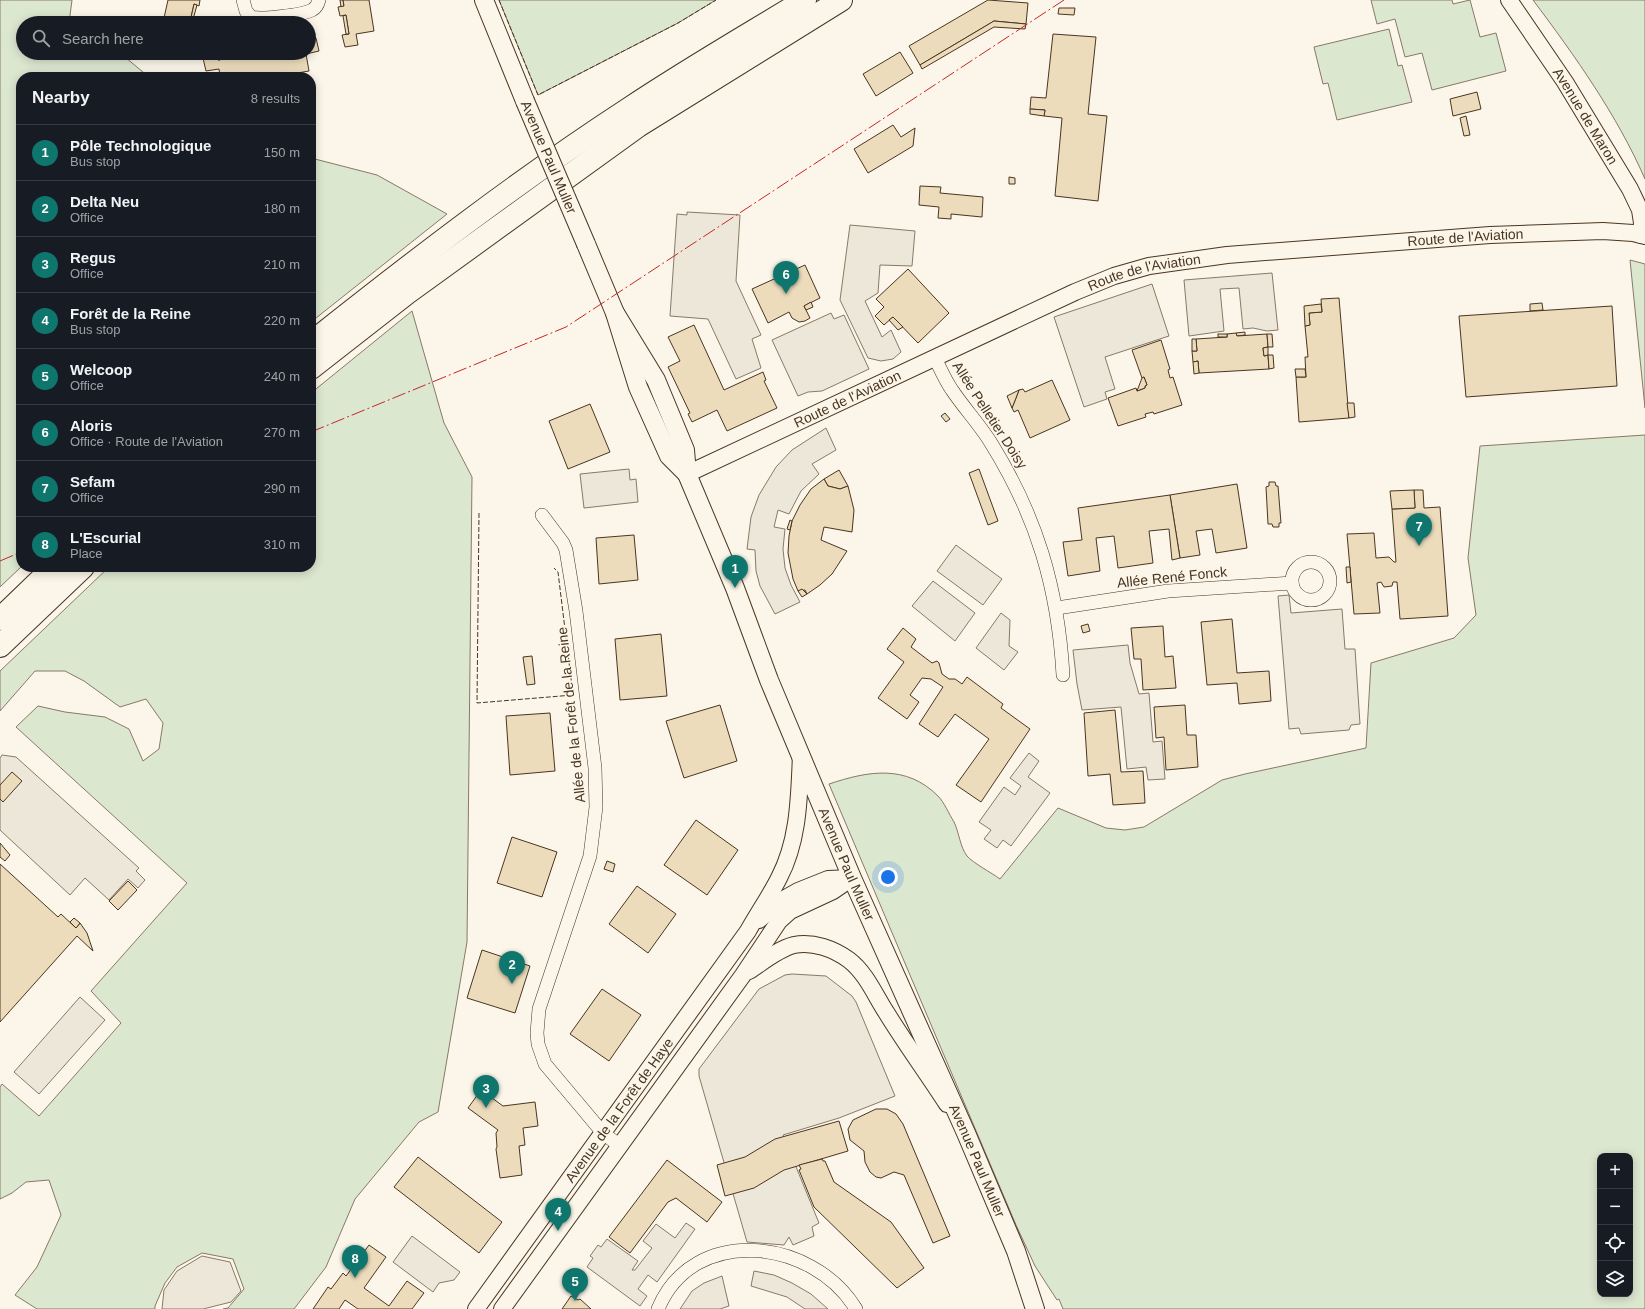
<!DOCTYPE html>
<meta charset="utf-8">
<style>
body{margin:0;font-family:Arial,sans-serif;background:#20242c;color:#f1f3f6}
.controls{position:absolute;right:12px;bottom:12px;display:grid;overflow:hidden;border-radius:8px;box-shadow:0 2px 10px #0003}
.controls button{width:36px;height:36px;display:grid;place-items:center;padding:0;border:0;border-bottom:1px solid #363941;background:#171b24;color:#f1f3f6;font:20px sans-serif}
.you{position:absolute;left:888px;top:877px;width:14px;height:14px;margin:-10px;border:3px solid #fff;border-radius:50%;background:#1a73e8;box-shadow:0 0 0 6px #1a73e833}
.badge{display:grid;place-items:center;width:26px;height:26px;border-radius:50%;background:#0f766e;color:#fff;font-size:13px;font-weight:700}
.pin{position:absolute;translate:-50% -33px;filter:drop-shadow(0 1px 2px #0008)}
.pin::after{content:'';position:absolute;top:21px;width:14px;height:12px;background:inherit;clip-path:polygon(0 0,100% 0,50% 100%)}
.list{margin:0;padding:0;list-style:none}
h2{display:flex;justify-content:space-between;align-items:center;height:52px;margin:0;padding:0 16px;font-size:17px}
h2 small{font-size:13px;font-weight:400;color:#9ea1a6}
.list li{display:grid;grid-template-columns:26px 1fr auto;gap:12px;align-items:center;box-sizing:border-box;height:56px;padding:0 16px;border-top:1px solid #363941}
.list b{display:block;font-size:15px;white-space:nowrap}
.list p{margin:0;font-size:13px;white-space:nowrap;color:#9ea1a6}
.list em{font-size:13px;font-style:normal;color:#9ea1a6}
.icon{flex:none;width:22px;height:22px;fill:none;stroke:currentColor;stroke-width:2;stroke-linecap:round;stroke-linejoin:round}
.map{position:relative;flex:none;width:1645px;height:1309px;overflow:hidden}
.search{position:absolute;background:#171b24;box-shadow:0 2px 10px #0003;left:16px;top:16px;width:300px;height:44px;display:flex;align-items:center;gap:10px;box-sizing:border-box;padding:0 14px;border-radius:22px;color:#9ea1a6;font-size:15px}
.panel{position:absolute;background:#171b24;box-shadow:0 2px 10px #0003;left:16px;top:72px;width:300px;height:500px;border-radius:16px}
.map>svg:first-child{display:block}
.green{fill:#dce7d0;stroke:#887966;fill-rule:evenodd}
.parking{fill:#ede7d9;stroke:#887966}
.building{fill:#ecdcbc;stroke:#4a3520}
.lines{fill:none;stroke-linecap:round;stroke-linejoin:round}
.minor-casing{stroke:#4a3520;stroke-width:14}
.tertiary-casing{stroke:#4a3520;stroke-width:18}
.secondary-casing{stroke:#4a3520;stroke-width:20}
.motorway-casing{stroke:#4a3520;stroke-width:24}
.minor{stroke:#fbf6e9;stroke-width:13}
.tertiary{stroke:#fbf6e9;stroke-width:16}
.secondary{stroke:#fbf6e9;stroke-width:18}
.motorway{stroke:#fbf6e9;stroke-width:22}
.secondary-bridge-casing{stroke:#4a3520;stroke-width:20;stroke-linecap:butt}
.secondary-bridge{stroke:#fbf6e9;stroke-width:18}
.fence{stroke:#4a3520;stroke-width:1;stroke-dasharray:5 2;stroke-linecap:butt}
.power{stroke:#c62828;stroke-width:1;stroke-dasharray:14 3 2 3;stroke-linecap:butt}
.labels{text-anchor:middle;stroke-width:3;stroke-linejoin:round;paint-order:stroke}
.street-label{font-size:14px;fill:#4a3520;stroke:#fbf6e9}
</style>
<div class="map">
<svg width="1645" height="1309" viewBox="0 0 1645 1309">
<rect width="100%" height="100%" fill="#fbf6e9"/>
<g class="green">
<polygon points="0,0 72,0 69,23 23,23 23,53 65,53 64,57 73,53 120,53 149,77 21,77 21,567 0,587"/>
<polygon points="499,0 716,0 678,23 538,95"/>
<polygon points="1371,0 1452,0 1453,4 1470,0 1480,37 1496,33 1506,71 1432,90 1422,53 1405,57 1395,19 1377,24"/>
<path d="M 1533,0 L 1645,0 L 1645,179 C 1617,115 1575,56 1533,0 Z"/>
<polygon points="1389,29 1398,66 1402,65 1412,102 1337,120 1328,83 1323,84 1314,47"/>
<polygon points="311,158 377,175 447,214 311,322"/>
<polygon points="1630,260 1645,264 1645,408"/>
<polygon points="412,311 444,423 472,477 467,942 438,1112 419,1122 355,1199 326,1267 294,1309 223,1309 228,1308 244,1289 233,1259 202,1253 177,1267 165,1283 155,1306 155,1309 37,1309 15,1295 37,1267 61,1215 49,1180 26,1182 12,1193 0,1199 0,1087 2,1084 39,1116 121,1023 91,991 187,883 16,727 38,706 65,712 105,717 129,729 143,761 159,749 163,723 146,699 120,707 84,681 65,671 35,671 0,711 0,671 109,567 311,567 311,393"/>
<path d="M 1645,435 L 1645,1309 L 1063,1309 L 1059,1299 L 1057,1300 L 1035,1266 L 1016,1225 L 829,784 C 868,771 906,764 938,796 C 944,802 949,814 954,822 C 959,832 960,847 967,856 C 973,863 992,873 1000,879 L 1058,808 L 1106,828 L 1125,830 L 1144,827 L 1222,780 L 1245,774 L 1366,748 L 1371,663 L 1454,638 L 1476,615 L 1468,558 L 1480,446 ZM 1600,1156 L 1630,1156 L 1630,1294 L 1600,1294 Z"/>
</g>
<g class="parking">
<polygon points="687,212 740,215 736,281 761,335 752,339 761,368 736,379 708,319 670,316 677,214 687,215"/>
<polygon points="850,225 915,231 912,266 880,265 878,293 865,301 882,337 891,330 901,352 893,359 881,361 868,358 840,300"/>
<polygon points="1272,273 1278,330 1267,331 1253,328 1243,329 1239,288 1220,289 1224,331 1189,336 1184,280"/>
<polygon points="1152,284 1169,336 1105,357 1115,389 1105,392 1107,399 1084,407 1054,317"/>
<polygon points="831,313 834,319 844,315 869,369 822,391 808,392 798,396 772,340"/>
<polygon points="826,428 836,450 812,464 819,474 801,491 789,514 778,510 774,527 785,529 783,549 785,568 791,585 800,602 775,614 760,586 756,571 755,550 747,549 751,517 759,495 776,467 792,450"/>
<polygon points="629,469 630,480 636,479 638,502 584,508 580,474"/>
<polygon points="956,545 1002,579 983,605 937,571"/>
<polygon points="933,581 975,613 955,641 912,606"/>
<polygon points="1289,595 1291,613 1342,609 1345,649 1355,649 1360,724 1351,725 1349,730 1301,734 1299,728 1289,729 1278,596"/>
<polygon points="1001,613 1010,620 1009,646 1018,652 1004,670 976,648"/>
<polygon points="1128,645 1130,663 1139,694 1149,693 1153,742 1162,741 1165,779 1148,780 1146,767 1127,769 1121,707 1082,710 1077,684 1073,650"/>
<polygon points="1029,753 1039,761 1028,777 1050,793 1011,846 1003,840 997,848 984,839 991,830 979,822 1004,787 1015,795 1021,786 1010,778"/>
<polygon points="2,755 16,757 139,868 136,871 145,880 138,888 128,879 109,900 85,878 70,895 0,830 0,758"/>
<polygon points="792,974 826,976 852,996 856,1002 895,1096 839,1118 783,1135 819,1223 812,1227 814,1236 793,1245 789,1237 784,1245 747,1242 699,1076 699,1069 759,989 785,975"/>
<polygon points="80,997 105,1020 39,1094 14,1072"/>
<polygon points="686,1223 695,1229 657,1282 648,1275 638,1289 647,1296 640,1306 587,1267 593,1258 590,1256 598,1245 601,1247 607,1239 638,1261 632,1270 635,1270 652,1248 643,1241 656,1224 675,1238"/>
<polygon points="412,1236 460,1272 454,1280 439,1283 433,1292 393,1262"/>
<polygon points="202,1256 230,1262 241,1291 231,1302 203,1309 162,1309 164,1290 177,1271"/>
<polygon points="754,1271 774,1275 792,1283 811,1294 828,1309 805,1309 787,1297 751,1286"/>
<polygon points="722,1276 729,1306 720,1309 680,1309 692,1291 704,1283"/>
</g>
<g class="building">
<polygon points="168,0 200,0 199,6 194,4 190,22 192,23 180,23 181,21 164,18"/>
<polygon points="340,0 343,0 344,6 341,7"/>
<polygon points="343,0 369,0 374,31 356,34 358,45 345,47 342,35 349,34 346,15 340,16 338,7 344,6"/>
<polygon points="988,0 1028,3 1026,24 994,21 920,65 909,46"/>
<polygon points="194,4 197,5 192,23 190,22"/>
<polygon points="1059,8 1075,8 1074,15 1058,14"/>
<polygon points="346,15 349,34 346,34 343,16"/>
<polygon points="994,21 1026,24 1025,29 994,27 922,69 920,65"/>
<polygon points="1053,34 1096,37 1088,114 1107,116 1098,201 1055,196 1062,118 1044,116 1045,110 1030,109 1031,97 1046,98"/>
<polygon points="316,38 319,51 306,54 309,71 274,77 220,77 219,69 206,71 203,58 217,55 218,60 236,57 235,53 309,53 309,39"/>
<polygon points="900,52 913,73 876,96 863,74"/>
<polygon points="236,54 236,57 218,60 218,57"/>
<polygon points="1477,92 1481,109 1453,116 1450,99"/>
<polygon points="1030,109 1045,110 1044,116 1030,114"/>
<polygon points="1466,116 1470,135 1464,136 1460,118"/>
<polygon points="893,125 901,137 915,128 913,146 868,173 854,149"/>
<polygon points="1009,177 1015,178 1015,184 1009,184"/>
<polygon points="920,186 941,187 940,193 983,197 982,217 951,214 951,219 938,218 939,207 919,205"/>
<polygon points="805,265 820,298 804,306 810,318 805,321 799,322 792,318 789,312 768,323 752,289"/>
<polygon points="908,269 949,313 918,343 893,317 884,325 875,316 884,307 876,299"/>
<polygon points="1339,298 1349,418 1299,422 1296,377 1306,377 1305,357 1308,357 1305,326 1310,325 1309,313 1322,312 1321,299"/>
<polygon points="811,302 813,307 806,310 804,306"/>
<polygon points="1542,303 1543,310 1530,311 1530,304"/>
<polygon points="1321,304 1322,312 1309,313 1310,325 1305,326 1304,306"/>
<polygon points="1612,306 1617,386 1466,397 1459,316"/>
<polygon points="893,317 903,327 898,330 889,320"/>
<polygon points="694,325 724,390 763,372 766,380 764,381 777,408 727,431 717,410 692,422 688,414 690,413 668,367 680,361 668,337"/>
<polygon points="1245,332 1245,335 1237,336 1236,333"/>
<polygon points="1236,333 1237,336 1267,334 1268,347 1263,348 1264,356 1268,355 1269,369 1199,373 1198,361 1193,362 1192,351 1197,351 1196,339 1227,337 1227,334"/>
<rect x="1218" y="334" width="9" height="3"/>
<polygon points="1267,334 1272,334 1273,347 1268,347"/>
<polygon points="1192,339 1196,339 1197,351 1192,351"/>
<polygon points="1161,340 1170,369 1168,370 1170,378 1173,377 1182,405 1154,414 1153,412 1145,414 1146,417 1118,426 1108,398 1136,388 1137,391 1145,388 1145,386 1147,385 1144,377 1142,378 1132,350"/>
<polygon points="1268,347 1268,355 1264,356 1263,348"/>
<polygon points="1268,355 1273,355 1274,368 1269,369"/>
<polygon points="1198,361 1199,373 1194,374 1193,362"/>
<polygon points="1295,369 1305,369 1306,377 1296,377"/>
<polygon points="1144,377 1147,385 1145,386 1145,388 1137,391 1142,378"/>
<polygon points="1052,380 1070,420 1030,438 1018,410 1014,412 1012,408 1016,398 1019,390 1023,389 1025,392"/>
<polygon points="1019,390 1016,398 1012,408 1007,396"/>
<polygon points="1347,403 1354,403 1355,417 1349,418"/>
<polygon points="590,404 610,452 568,469 549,421"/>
<polygon points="945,413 950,419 946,422 941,416"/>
<polygon points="979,469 998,521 988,525 969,473"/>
<polygon points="839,470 848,486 840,489 828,486 824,479"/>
<polygon points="824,479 828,486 840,489 848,486 854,510 852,532 824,527 821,540 847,551 832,574 820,585 807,594 805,590 798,591 793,579 788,553 789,536 792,521 800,505 811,489"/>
<polygon points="1269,482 1275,482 1276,486 1278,486 1281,523 1279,523 1279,527 1273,527 1272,524 1268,524 1266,487 1269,486"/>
<polygon points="1237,484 1247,548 1216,553 1212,529 1196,531 1200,555 1180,558 1170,495"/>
<polygon points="1414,490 1423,490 1424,508 1440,507 1448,616 1400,619 1397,582 1393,582 1392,586 1384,587 1381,582 1377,583 1380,613 1354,614 1347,534 1374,533 1376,558 1389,557 1394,562 1396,562 1392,509 1415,508"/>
<polygon points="1414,490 1415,508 1392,509 1390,491"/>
<polygon points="1170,495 1180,558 1172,560 1169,529 1149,531 1153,563 1118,568 1114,536 1096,538 1100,571 1068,576 1063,542 1082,540 1078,508"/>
<polygon points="790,520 792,521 790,530 787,529"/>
<polygon points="634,535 638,580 599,584 596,538"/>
<polygon points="1346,567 1350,567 1351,582 1347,583"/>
<polygon points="802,589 807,594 802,597 798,591"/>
<polygon points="1232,619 1237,673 1269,671 1271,701 1239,704 1237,683 1207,685 1201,622"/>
<polygon points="1088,624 1090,631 1083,633 1081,626"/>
<polygon points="1163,626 1165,657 1173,656 1176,688 1143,690 1141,659 1134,659 1131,628"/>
<polygon points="903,628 916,639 911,647 932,663 937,661 939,663 942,674 949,679 955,679 962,684 967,677 1003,704 1001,708 1030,729 981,802 956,785 989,739 955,714 938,737 919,724 943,687 931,679 922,678 910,695 919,702 907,719 878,698 904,662 887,649"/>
<polygon points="661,634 667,696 620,700 615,639"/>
<polygon points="532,656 535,684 527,685 523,657"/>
<polygon points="720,705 737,761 684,778 666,721"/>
<polygon points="1185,705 1187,735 1196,735 1198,767 1166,770 1164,737 1156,738 1154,707"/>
<polygon points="1115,710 1121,772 1143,771 1145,803 1113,805 1110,774 1088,776 1084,713"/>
<polygon points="550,713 555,771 510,775 506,716"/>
<polygon points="12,772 22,781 3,802 0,799 0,785"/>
<polygon points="696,820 738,850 707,895 664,865"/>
<polygon points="512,837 557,852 542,897 497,883"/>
<polygon points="0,843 10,855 5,861 0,857"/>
<polygon points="607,861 615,864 613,872 604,869"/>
<polygon points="0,864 58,917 61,914 76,928 80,923 87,933 93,951 77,936 0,1022"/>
<polygon points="128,881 137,890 118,910 109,901"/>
<polygon points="637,886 676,914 648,953 609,924"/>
<polygon points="74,918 80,923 76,928 70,922"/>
<polygon points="482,950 530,966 515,1013 467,998"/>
<polygon points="602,989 641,1015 609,1061 570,1034"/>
<polygon points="481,1090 503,1106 535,1102 538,1126 523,1128 525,1145 519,1146 522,1175 500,1178 496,1149 497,1147 496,1133 498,1130 468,1108"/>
<polygon points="876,1109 887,1109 896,1114 903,1124 950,1236 933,1243 904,1175 894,1172 881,1178 876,1177 870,1172 865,1162 864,1151 850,1140 848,1129 853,1120"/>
<polygon points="839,1121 848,1151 784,1170 754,1188 725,1196 717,1165 745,1157 775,1139"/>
<polygon points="418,1157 502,1222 479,1253 394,1187"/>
<polygon points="822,1159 823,1161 825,1161 834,1182 891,1222 924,1268 897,1288 814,1207 799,1170 801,1169 799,1165"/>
<polygon points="667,1160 722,1202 707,1222 676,1198 668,1202 630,1253 609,1237"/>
<polygon points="369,1245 386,1257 364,1288 389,1306 407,1281 424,1293 412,1309 358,1309 345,1300 339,1309 313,1309 328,1287 331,1289 343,1273 346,1276"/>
<polygon points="571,1296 578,1300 580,1299 591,1309 562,1309"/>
</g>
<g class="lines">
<g class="minor-casing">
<g id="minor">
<path d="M 243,0 L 246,11 L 251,17 C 260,20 303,15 312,10 C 316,8 318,4 319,0"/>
<path d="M 935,358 C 940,368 945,380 952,390 C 964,408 980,425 991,443 C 1037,517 1058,588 1063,675"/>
<polyline points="542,515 563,543 566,550 576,611 595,768 596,807 590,856 539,1009 537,1033 538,1044 545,1064 603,1133 620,1146"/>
<circle cx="1311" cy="581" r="19"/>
<polyline points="1057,608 1168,591 1292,583"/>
<path d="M 658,1309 C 693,1224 813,1238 856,1309"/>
</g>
</g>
<g class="tertiary-casing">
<g id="tertiary">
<path id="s1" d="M 1509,0 L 1565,82 L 1630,189 L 1640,210 L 1642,223 L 1641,235"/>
<path id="s2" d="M 687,474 L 1075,292 L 1114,276 L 1149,266 L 1227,255 L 1490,235 L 1603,231 L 1633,233 L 1645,236"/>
<polyline points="759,920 782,900 798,891 828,879 852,878"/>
<path d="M 749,971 C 763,962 778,949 794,945 C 813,941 834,949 849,960 C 866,973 875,995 886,1012 C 905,1043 927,1073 947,1104"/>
<path id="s3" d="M 476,1309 L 748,931 C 758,913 770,896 779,878 C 799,840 799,797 801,755"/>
<polyline points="502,1309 743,975 779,921 790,911 833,891 852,878"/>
</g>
</g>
<g class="secondary-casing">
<g id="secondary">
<polyline points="484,0 525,101"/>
<polyline points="586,244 615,313 638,387 669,456 687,474"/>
<path id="s4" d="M 615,313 L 656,380 L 685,450 L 687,474 L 735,588 L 769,680 L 852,878 L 966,1133 L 1016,1251 L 1035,1309"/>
</g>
</g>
<g class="motorway-casing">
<g id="motorway">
<path d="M 311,343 C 413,262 518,181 627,110 C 685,71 746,36 805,0"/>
<polyline points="311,368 407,293 638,126 841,0"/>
<polyline points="0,619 54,567"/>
<polyline points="0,646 83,567"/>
</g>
</g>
<use href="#minor" class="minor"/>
<use href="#tertiary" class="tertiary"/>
<use href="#secondary" class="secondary"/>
<use href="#motorway" class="motorway"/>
<g class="secondary-bridge-casing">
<g id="secondary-bridge">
<path id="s5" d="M 525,101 L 586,244"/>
</g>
</g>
<use href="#secondary-bridge" class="secondary-bridge"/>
<g class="fence">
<polyline points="499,0 538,95 678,23 716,0"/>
<polyline points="479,513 477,703 573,695 558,572 554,568"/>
</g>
<g class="power">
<polyline points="311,432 566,327 1064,0"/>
<polyline points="0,561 21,552"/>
</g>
</g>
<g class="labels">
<g class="street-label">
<text dy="5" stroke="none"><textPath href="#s1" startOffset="139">Avenue de Maron</textPath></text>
<text dy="5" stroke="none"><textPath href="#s5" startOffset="61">Avenue Paul Muller</textPath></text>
<text dy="5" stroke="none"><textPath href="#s2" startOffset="825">Route de l'Aviation</textPath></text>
<text dy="5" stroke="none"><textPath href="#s2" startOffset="501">Route de l'Aviation</textPath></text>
<text dy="5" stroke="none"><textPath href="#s2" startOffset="177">Route de l'Aviation</textPath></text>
<text transform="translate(990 415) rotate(57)" y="5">Allée Pelletier Doisy</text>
<text transform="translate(1172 577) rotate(-6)" y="5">Allée René Fonck</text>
<text transform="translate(571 715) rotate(-96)" y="5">Allée de la Forêt de la Reine</text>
<text dy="5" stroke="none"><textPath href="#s4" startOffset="600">Avenue Paul Muller</textPath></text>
<text dy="5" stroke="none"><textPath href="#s3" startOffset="245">Avenue de la Forêt de Haye</textPath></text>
<text dy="5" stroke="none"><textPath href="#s4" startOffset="924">Avenue Paul Muller</textPath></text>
</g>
</g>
</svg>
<div class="controls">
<button>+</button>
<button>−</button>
<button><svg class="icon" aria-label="locate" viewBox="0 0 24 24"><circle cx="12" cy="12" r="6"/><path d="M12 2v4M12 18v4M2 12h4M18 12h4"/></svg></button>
<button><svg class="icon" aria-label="layers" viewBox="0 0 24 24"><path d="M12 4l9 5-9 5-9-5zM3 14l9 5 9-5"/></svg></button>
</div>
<div class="you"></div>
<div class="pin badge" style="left:735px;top:588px">1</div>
<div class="pin badge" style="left:512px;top:984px">2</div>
<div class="pin badge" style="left:486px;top:1108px">3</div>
<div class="pin badge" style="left:558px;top:1231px">4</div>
<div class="pin badge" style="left:575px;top:1301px">5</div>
<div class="pin badge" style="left:786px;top:294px">6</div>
<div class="pin badge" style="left:1419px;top:546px">7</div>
<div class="pin badge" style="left:355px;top:1278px">8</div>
<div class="search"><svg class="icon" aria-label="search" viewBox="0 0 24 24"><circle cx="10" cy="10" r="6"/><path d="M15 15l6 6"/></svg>Search here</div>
<section class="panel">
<h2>Nearby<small>8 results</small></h2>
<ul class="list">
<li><span class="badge">1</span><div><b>Pôle Technologique</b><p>Bus stop</p></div><em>150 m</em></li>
<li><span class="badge">2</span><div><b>Delta Neu</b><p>Office</p></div><em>180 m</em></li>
<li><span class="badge">3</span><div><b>Regus</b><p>Office</p></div><em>210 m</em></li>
<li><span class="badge">4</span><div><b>Forêt de la Reine</b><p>Bus stop</p></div><em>220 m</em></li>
<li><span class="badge">5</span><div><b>Welcoop</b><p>Office</p></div><em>240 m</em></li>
<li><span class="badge">6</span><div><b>Aloris</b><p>Office · Route de l'Aviation</p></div><em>270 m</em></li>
<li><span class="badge">7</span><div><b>Sefam</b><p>Office</p></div><em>290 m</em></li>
<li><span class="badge">8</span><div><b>L'Escurial</b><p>Place</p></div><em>310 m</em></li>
</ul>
</section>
</div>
